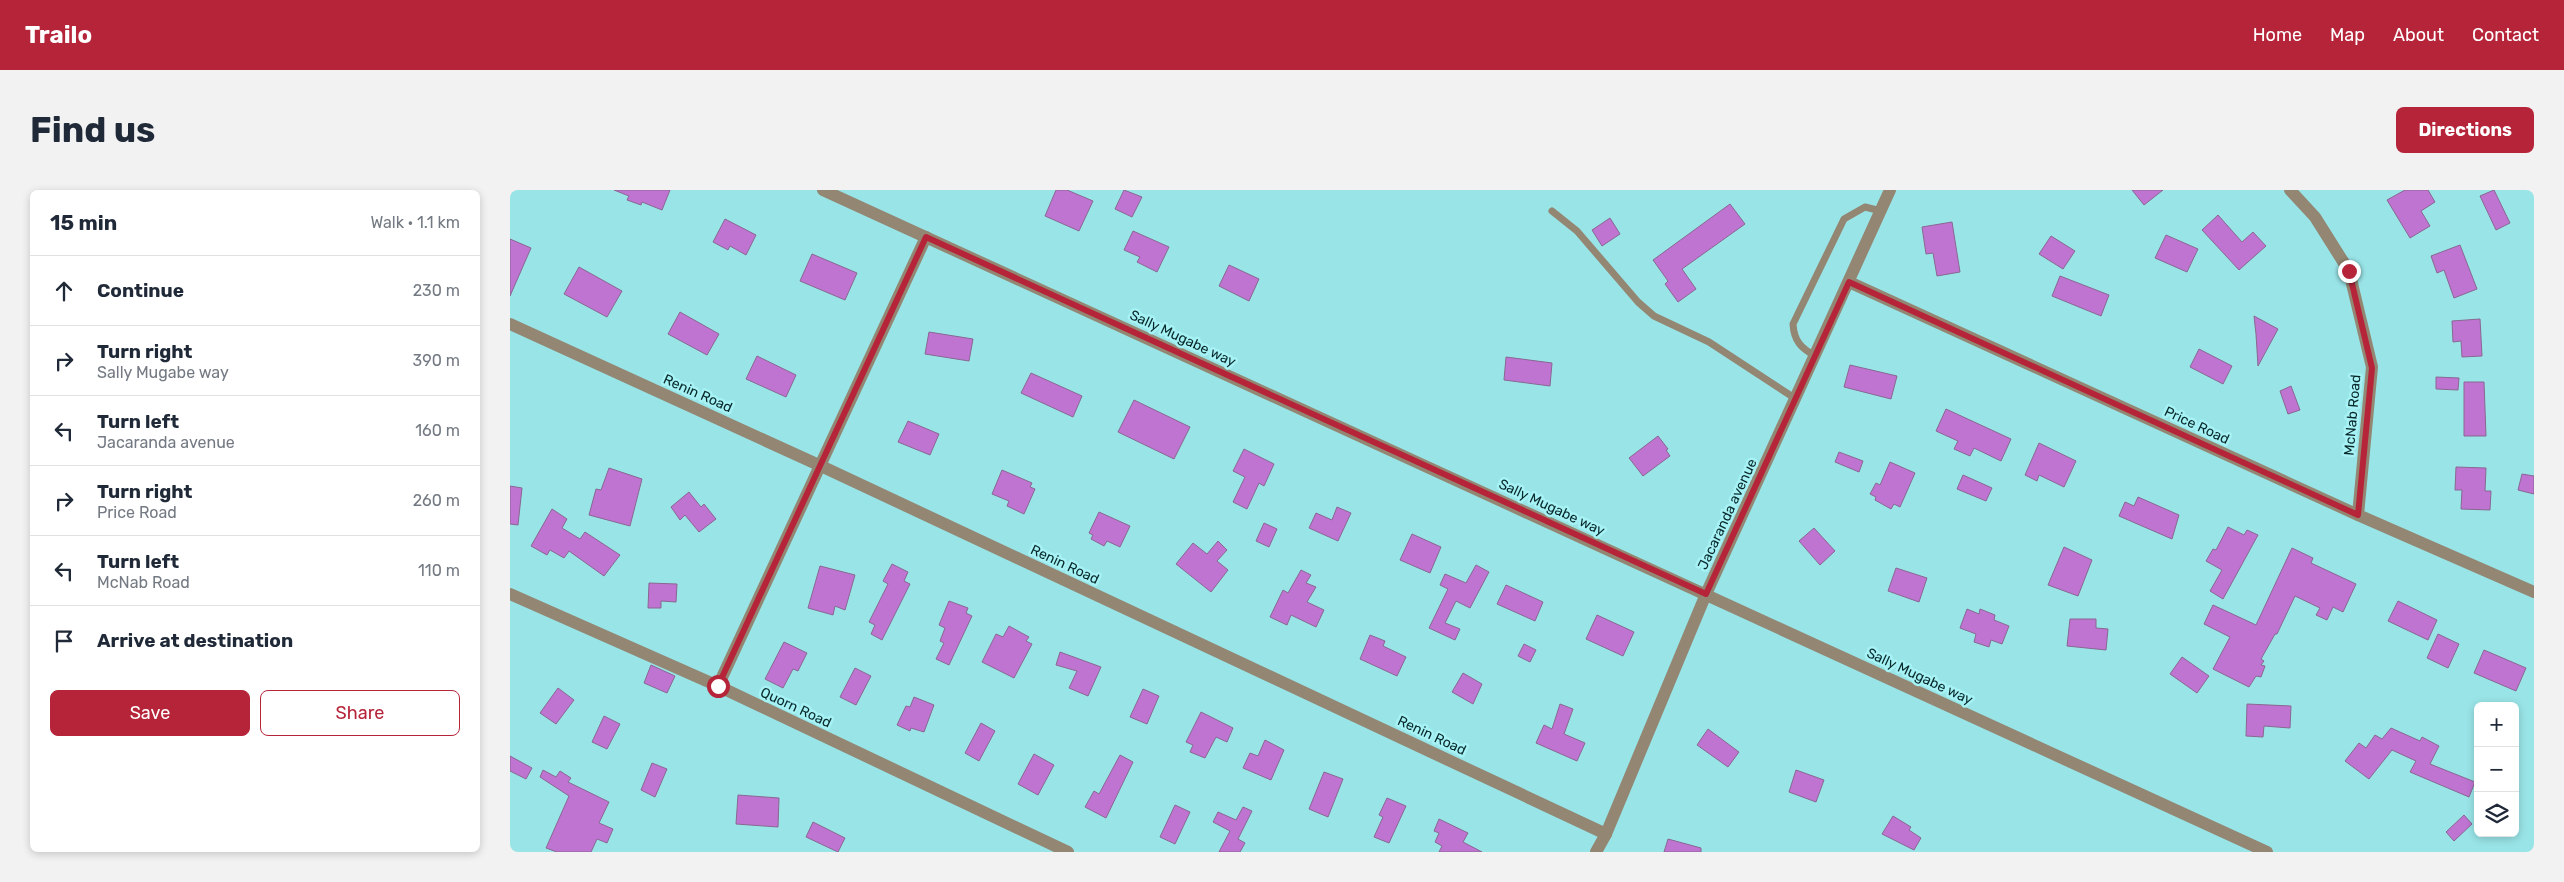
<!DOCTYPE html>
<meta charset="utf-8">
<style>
body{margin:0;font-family:Rubik,sans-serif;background:#f2f2f3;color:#1f2937}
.controls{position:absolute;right:15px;bottom:15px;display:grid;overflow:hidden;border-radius:8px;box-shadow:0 2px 8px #0003}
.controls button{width:45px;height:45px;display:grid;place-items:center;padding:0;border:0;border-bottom:1px solid #e0e1e3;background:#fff;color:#1f2937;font:25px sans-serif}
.stop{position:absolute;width:15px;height:15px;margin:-11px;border:4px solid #b6243a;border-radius:50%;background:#fff}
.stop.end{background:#b6243a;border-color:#fff;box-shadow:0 1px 5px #0008}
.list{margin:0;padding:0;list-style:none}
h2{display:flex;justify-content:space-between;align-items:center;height:65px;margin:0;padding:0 20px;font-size:21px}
h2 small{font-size:16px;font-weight:400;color:#747a83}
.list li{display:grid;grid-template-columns:32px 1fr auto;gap:15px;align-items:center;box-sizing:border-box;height:70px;padding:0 20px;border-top:1px solid #e0e1e3}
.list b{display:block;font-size:19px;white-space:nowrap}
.list p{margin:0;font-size:16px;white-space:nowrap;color:#747a83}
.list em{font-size:16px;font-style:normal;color:#747a83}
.actions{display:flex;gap:10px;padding:15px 20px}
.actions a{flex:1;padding:11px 0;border:1px solid #b6243a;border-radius:8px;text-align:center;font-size:18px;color:#b6243a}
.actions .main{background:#b6243a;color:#fff}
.icon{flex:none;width:28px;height:28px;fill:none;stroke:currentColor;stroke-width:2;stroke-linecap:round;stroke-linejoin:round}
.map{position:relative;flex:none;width:2024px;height:662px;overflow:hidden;border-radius:8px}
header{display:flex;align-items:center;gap:30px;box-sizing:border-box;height:70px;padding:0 25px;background:#b6243a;color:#fff}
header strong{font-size:24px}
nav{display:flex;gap:28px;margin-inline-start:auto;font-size:18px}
.intro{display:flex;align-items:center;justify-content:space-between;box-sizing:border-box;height:120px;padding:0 30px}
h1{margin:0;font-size:35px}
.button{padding:12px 22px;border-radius:8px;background:#b6243a;color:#fff;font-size:18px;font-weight:700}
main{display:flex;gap:30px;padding:0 30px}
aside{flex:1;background:#fff;border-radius:8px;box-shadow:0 2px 8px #0003}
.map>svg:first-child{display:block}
.building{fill:#bf74d2;stroke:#896791}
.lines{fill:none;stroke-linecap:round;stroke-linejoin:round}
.lane{stroke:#938672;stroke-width:7}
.street{stroke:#938672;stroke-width:12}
.route{stroke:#b6243a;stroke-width:6}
.labels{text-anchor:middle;stroke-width:5;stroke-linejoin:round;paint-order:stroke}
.street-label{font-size:14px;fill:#08282a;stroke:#a6f2f5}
</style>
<header>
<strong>Trailo</strong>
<nav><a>Home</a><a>Map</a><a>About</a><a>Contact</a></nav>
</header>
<div class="intro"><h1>Find us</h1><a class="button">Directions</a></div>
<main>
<aside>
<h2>15 min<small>Walk · 1.1 km</small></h2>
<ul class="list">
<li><svg class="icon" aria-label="ahead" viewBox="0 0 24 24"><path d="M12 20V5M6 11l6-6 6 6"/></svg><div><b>Continue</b></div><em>230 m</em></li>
<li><svg class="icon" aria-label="right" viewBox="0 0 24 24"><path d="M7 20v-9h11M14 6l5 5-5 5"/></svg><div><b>Turn right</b><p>Sally Mugabe way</p></div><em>390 m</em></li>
<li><svg class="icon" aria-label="left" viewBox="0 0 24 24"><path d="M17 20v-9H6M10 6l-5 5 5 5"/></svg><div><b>Turn left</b><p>Jacaranda avenue</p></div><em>160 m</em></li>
<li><svg class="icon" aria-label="right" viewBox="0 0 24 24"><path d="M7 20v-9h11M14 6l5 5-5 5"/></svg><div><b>Turn right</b><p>Price Road</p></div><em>260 m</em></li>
<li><svg class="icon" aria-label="left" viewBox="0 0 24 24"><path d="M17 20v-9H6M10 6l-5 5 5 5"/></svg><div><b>Turn left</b><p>McNab Road</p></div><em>110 m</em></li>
<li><svg class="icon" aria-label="arrive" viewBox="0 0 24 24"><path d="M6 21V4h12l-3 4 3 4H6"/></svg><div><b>Arrive at destination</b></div></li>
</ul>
<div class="actions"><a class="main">Save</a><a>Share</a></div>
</aside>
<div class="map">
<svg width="2024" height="662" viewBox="0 0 2024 662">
<rect width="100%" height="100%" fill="#99e4e7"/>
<g class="building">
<polygon points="104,0 160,0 152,20 132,12 131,15 117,10 119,6"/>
<polygon points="546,0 557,0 583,11 569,41 535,26"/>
<polygon points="614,0 632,7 622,27 605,19"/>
<polygon points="1622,0 1653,0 1634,15"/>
<polygon points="1895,0 1918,0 1925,12 1911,21 1920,36 1900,48 1877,10"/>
<polygon points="1984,0 2000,33 1986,40 1970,6"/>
<polygon points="1220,14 1235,34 1172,79 1186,99 1168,112 1155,94 1158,91 1143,70"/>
<polygon points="1708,25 1732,52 1743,42 1756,56 1729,80 1692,40"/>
<polygon points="1100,28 1110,44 1092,56 1082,40"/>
<polygon points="215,29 246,45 236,65 220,56 218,60 203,52"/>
<polygon points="1442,32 1450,82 1427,86 1423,63 1416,64 1412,37"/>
<polygon points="623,41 659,57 647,82 627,72 630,67 614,60"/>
<polygon points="1656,45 1688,59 1677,82 1645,68"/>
<polygon points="1541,46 1565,61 1553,79 1529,64"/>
<polygon points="0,49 21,58 0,106"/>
<polygon points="1950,55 1967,99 1944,108 1934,80 1927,83 1921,66"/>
<polygon points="302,64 347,83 335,110 290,91"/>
<polygon points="719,75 749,89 739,111 709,96"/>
<polygon points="69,77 112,101 97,127 54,104"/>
<polygon points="1550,86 1599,105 1591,126 1542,106"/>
<polygon points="170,122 209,144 197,165 158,144"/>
<polygon points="1744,126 1768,139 1748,176 1746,144"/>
<polygon points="1970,129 1972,166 1952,167 1951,151 1943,152 1942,131"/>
<polygon points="419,142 463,149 459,171 415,164"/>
<polygon points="1689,159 1722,176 1713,194 1680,177"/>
<polygon points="247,166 286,185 276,207 236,189"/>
<polygon points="996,167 1042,173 1040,196 994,190"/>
<polygon points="1340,175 1387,186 1381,209 1334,197"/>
<polygon points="521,183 572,206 563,227 511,203"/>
<polygon points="1926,187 1949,188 1948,200 1926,199"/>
<polygon points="1954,192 1974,192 1976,246 1954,246"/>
<polygon points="1781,196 1790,220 1778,224 1770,201"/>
<polygon points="624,210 680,237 664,269 608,242"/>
<polygon points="1436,219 1501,249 1491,271 1464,258 1460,266 1444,259 1448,251 1426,241"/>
<polygon points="398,231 429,244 420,265 388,252"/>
<polygon points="1148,246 1158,259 1156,260 1160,266 1133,286 1119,268"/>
<polygon points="1529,253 1566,271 1554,297 1529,285 1527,291 1515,285"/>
<polygon points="734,259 764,274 754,296 749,293 737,319 723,312 735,287 723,281"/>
<polygon points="1329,262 1353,271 1349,282 1325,272"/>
<polygon points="1380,272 1405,283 1390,317 1384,314 1381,319 1365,310 1366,307 1360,304 1366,293 1370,295"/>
<polygon points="1946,277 1976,278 1975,301 1981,301 1980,320 1951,319 1952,300 1945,300"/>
<polygon points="99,278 132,289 120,336 79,325 86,299 91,300"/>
<polygon points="492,280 522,293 520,297 525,299 514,324 497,316 499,311 482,304"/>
<polygon points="2012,284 2024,286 2024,304 2008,300"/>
<polygon points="1453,285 1482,298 1476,311 1447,299"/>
<polygon points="0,296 12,298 8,335 0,334"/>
<polygon points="179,302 191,317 194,314 206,329 189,342 175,325 170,330 161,317"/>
<polygon points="1628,307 1669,325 1662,349 1609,326 1615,312 1624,316"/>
<polygon points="827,317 841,323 828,351 799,338 806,323 822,330"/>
<polygon points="42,319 57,329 52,338 70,349 75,342 110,365 94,386 59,361 54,368 40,360 37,365 21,356"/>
<polygon points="589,322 620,336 610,357 597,351 594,356 581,349 583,345 579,343"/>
<polygon points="754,333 767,339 759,357 746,351"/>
<polygon points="1718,337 1734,345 1737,340 1748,345 1713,409 1700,401 1712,380 1696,371 1703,359 1706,360"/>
<polygon points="1304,338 1325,361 1310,375 1289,351"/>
<polygon points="902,344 931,357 920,383 890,370"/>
<polygon points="708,351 717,360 707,371 718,380 701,402 666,374 683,353 697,364"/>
<polygon points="1554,357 1582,370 1568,406 1538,395"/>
<polygon points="1782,358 1803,368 1801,373 1846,394 1833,422 1823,417 1817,430 1806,425 1810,418 1785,406 1767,444 1765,444 1751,469 1754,471 1751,475 1755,476 1751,487 1746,486 1739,497 1703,479 1720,447 1694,434 1703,415 1746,435"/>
<polygon points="382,374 398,382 394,391 400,394 372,450 361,444 365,435 359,432 378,394 373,391"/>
<polygon points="966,375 979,382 960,418 946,411 935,433 950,439 945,450 919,438 938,399 930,395 935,384 956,393"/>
<polygon points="310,376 345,385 335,420 325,416 323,425 298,418"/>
<polygon points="1386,378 1417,388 1409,412 1378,401"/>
<polygon points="791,380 801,385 796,393 806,397 797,412 814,420 806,437 781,425 777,435 760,427 773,400 778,403"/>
<polygon points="139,393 167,394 166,412 151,411 151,418 138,418"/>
<polygon points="996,395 1033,412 1025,431 987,414"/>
<polygon points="439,411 458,418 456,423 462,426 439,475 426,469 434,453 430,451 435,438 429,435"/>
<polygon points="1888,411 1927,430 1918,450 1878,431"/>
<polygon points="1457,419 1469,424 1470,419 1485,425 1484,430 1499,436 1492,454 1481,450 1479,457 1464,452 1466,444 1450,438"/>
<polygon points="1087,425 1124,442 1113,466 1076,449"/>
<polygon points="1560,429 1586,429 1586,438 1598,439 1596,460 1557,456"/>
<polygon points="499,436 519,447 516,451 522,454 504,488 472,472 486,444 493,447"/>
<polygon points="1928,444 1949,454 1938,478 1917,468"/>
<polygon points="860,445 875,451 873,456 896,467 887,486 850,469"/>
<polygon points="274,452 297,463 288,481 283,479 273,498 255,489"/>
<polygon points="1014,454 1026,460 1020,472 1008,466"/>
<polygon points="1974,460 2016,478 2006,501 1964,483"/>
<polygon points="550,462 591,477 578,506 559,498 567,481 546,475"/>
<polygon points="1672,467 1699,486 1687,503 1660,484"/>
<polygon points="141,475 165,486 157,503 134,493"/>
<polygon points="345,478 361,486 346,515 330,507"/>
<polygon points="953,483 972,494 963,514 942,502"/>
<polygon points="48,498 64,510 46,534 30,523"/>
<polygon points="633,499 649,506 637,534 620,527"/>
<polygon points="404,507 424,515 414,542 401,538 400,541 387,535 396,516 400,517"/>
<polygon points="1050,514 1063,519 1054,544 1075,553 1067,571 1026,553 1034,535 1042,539"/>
<polygon points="1737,514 1781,516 1780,538 1754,536 1753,547 1736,546"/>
<polygon points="691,522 723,538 717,552 706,547 695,568 680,562 683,555 676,552"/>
<polygon points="94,526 110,534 97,559 82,552"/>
<polygon points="471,533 485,541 469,571 455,563"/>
<polygon points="1881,538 1910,551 1912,547 1929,556 1920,574 1965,592 1959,607 1900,582 1906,571 1882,560 1859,589 1835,571 1849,553 1856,558 1865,545 1872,549"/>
<polygon points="1198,539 1229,562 1218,577 1187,555"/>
<polygon points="755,550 774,560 761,590 733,578 740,563 748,566"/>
<polygon points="524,564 544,575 528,605 508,594"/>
<polygon points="610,565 623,572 596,628 575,617 584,601 589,604"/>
<polygon points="0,566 22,578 16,589 0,581"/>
<polygon points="142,573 157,579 145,607 131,600"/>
<polygon points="33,580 46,587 50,581 61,588 58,592 99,612 89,633 103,639 97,653 87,649 81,662 47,662 36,658 59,606 30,587"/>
<polygon points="1286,580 1314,590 1306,612 1279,602"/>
<polygon points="814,582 833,589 818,627 799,619"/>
<polygon points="228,605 269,608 268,637 226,634"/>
<polygon points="877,608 896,616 879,653 864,647 873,627 869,625"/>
<polygon points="665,615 680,622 665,654 650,647"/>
<polygon points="733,617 742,621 728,649 735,653 730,662 709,662 720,641 703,632 708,622 726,630"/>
<polygon points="1954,625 1962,634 1944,651 1936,642"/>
<polygon points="1383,626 1401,637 1399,640 1411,648 1404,660 1372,644"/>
<polygon points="929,629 958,643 953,652 972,662 929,662 932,656 925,652 929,643 924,641"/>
<polygon points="303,632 335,648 328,662 296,647"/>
<polygon points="1158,649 1191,658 1191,662 1154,662"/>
</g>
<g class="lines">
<g class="lane">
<polyline points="1042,21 1067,41 1128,112 1144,126 1199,152 1286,209"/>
<path d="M 1305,166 C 1291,158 1284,151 1283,134 L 1334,29 L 1355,17 L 1371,21"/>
</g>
<g class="street">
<polyline points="313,0 1757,662"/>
<polyline points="1780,0 1805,27 1839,81 1862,177 1848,325"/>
<polyline points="1339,92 1848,325 2024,402"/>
<polyline points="0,134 311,276 1096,644"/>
<polyline points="0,404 208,496 558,662"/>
<polyline points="208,496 416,47"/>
<polyline points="1086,662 1096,644 1196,404 1380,0"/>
</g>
</g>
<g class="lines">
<polyline class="route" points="208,496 416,47 1196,404 1339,92 1848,325 1862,178 1839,81"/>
</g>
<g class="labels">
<g class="street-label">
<text transform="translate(673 148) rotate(25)" y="5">Sally Mugabe way</text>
<text transform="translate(188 203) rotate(24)" y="5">Renin Road</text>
<text transform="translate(1842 225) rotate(-85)" y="5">McNab Road</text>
<text transform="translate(1687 235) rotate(25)" y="5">Price Road</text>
<text transform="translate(1042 317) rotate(25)" y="5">Sally Mugabe way</text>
<text transform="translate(1217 324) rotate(-65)" y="5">Jacaranda avenue</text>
<text transform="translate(555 374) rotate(25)" y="5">Renin Road</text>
<text transform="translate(1410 486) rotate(25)" y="5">Sally Mugabe way</text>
<text transform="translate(286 517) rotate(25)" y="5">Quorn Road</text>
<text transform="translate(922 545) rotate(25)" y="5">Renin Road</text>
</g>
</g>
</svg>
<div class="controls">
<button>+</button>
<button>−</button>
<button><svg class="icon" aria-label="layers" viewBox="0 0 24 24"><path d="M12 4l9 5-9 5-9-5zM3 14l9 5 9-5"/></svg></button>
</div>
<div class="stop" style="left:208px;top:496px"></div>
<div class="stop end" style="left:1839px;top:81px"></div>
</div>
</main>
